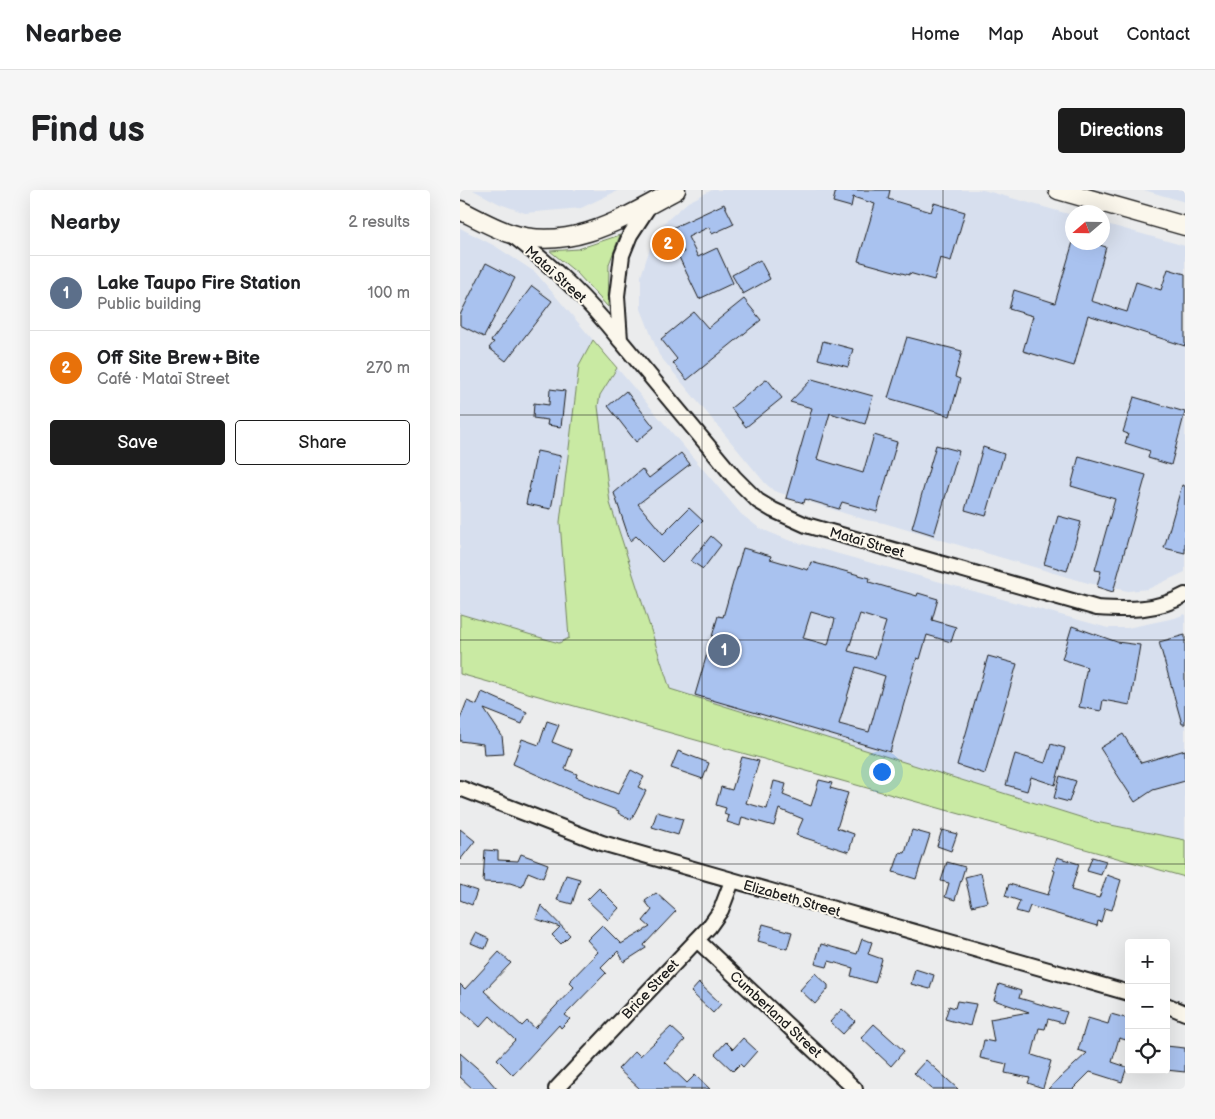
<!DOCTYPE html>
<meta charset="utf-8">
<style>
body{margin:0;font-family:"Balsamiq Sans",sans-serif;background:#f6f6f6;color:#202124}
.controls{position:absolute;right:15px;bottom:15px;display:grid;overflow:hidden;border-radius:5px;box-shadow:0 5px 20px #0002}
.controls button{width:45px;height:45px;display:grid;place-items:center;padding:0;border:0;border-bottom:1px solid #e0e0e0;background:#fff;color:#202124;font:25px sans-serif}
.compass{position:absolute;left:605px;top:15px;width:45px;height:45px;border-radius:50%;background:#fff;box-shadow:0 5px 20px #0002;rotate:250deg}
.you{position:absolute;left:421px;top:581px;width:18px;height:18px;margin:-12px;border:4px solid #fff;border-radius:50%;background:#1a73e8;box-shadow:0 0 0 8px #1a73e833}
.badge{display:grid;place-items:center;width:32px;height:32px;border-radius:50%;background:#1c1c1c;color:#fff;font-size:16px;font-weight:700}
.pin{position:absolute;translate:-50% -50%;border:2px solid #fff;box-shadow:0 1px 5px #0006}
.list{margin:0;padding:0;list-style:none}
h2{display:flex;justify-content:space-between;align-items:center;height:65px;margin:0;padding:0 20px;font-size:21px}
h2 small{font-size:16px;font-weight:400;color:#757577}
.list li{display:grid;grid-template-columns:32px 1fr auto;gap:15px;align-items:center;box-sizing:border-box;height:75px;padding:0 20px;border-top:1px solid #e0e0e0}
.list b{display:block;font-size:19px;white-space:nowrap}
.list p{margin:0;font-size:16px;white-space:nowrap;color:#757577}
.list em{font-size:16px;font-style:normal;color:#757577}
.actions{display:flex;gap:10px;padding:15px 20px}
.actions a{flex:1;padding:11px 0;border:1px solid #1c1c1c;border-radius:5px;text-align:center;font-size:18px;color:#1c1c1c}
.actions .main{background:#1c1c1c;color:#fff}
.icon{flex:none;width:28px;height:28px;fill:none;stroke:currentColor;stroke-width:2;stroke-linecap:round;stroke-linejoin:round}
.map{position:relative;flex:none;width:725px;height:899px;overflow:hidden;border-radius:5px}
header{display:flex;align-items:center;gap:30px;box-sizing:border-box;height:70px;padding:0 25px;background:#fff;border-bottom:1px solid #e0e0e0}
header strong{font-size:24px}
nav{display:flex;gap:28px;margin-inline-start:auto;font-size:18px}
.intro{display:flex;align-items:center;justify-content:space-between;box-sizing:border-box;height:120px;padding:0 30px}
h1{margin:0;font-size:35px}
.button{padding:12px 22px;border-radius:5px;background:#1c1c1c;color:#fff;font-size:18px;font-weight:700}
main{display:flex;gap:30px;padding:0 30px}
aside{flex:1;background:#fff;border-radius:5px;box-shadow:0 5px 20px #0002}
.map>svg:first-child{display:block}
.built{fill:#d7dfee}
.green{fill:#c9eaa3;stroke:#728360}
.building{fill:#a9c2ef;stroke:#1c1c1c;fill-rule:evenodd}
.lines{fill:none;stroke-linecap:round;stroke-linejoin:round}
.minor-casing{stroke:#1c1c1c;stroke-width:18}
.tertiary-casing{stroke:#1c1c1c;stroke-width:21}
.minor{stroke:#fbf7ec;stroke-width:14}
.tertiary{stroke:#fbf7ec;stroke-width:18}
.grid{fill:none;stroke:#1c1c1c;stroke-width:1;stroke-opacity:0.55}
.labels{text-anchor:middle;stroke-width:4;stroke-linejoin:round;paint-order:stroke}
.street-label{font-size:14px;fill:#1c1c1c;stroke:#fbf7ec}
</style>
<header>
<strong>Nearbee</strong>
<nav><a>Home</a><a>Map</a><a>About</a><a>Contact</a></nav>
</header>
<div class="intro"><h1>Find us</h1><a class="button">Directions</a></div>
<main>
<aside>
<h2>Nearby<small>2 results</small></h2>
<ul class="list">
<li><span class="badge" style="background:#5c6f8a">1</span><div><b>Lake Taupo Fire Station</b><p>Public building</p></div><em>100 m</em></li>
<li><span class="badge" style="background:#e8710a">2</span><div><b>Off Site Brew+Bite</b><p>Café · Mataī Street</p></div><em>270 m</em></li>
</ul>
<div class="actions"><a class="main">Save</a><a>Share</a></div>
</aside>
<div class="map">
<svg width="725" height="899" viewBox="0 0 725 899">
<rect width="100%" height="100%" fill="#ebeced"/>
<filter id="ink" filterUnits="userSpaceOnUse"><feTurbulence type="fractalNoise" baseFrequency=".02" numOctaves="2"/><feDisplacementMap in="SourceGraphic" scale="10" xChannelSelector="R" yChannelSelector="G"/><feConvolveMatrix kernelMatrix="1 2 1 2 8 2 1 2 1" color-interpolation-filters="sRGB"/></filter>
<g filter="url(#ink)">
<g class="built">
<polygon points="13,0 159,0 121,18 65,23 40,14"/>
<polygon points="252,0 523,0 612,25 612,52 642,52 643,33 725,56 725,382 688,399 668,401 628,393 424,333 406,330 314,301 305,293 199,165 181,119 181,86 190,58 205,32 228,12"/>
<polygon points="684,0 725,0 725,12"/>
<polygon points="0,38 35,56 75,82 133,150 119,176 100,332 109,448 99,453 0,424"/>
<polygon points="157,178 281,324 299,338 328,350 648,438 667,438 715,428 725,424 725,650 636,632 210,499 150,313 138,216 140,205"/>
</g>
<g class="green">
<polygon points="160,45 149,74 148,117 117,83 90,61 118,59"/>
<polygon points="133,150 157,178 140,205 138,216 150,313 210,499 636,632 725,650 725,687 0,484 0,424 99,453 109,448 100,332 119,176"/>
</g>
<g class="building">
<polygon points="376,0 430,0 428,9 471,22 474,13 505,22 491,71 480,68 474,90 449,83 449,85 398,71 415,14 393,7 391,17 373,12"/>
<polygon points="264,14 274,34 252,44 249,37 228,47 238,67 257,58 273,93 239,109 218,65 224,62 212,38"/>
<polygon points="613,52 630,52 646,57 631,111 667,122 676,92 701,100 708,79 725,84 725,156 628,125 614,176 563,161 573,126 549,119 554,100 595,113"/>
<polygon points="300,70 310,89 283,104 272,85"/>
<polygon points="26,73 55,88 24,147 0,135 0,125"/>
<polygon points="72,96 92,111 46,171 29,158 34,152 31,151"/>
<polygon points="284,109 301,130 227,190 213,173 217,169 201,149 234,122 248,138"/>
<polygon points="447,147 502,161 495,187 500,189 490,226 428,208"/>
<polygon points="363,151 393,159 388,177 358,169"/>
<polygon points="307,189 322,208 286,237 271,218"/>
<polygon points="352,189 413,206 405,234 370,223 357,269 403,283 414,245 437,252 417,322 382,312 379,319 345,309 344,313 326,308 352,218 330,212"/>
<polygon points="90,199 105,201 101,237 87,235 88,230 73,228 74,213 89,215"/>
<polygon points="166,201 194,237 176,252 148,216"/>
<polygon points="674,207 725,222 711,275 688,268 690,261 665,253 668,244 663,242"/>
<polygon points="476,255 499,261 474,345 452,338"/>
<polygon points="523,257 544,264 526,326 505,320"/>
<polygon points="77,261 101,266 91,319 66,314"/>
<polygon points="221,263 230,274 178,314 203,344 229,318 243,331 202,372 176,346 170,351 154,303 182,279 189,288"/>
<polygon points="619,266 686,285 653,402 637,397 641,381 635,380 655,309 611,296"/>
<polygon points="722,295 725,296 725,363 704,358"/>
<polygon points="598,326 621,332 607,381 584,374"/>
<polygon points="251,346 261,355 243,379 231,371"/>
<path d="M 283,358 L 311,366 L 310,369 L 348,380 L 351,372 L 410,388 L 409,392 L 457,406 L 458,403 L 478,409 L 472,430 L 496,437 L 491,452 L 467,445 L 460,469 L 457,468 L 430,562 L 235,505 L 258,426 L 263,427 ZM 351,422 L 375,429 L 368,455 L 343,448 ZM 400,424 L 426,432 L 415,468 L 388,461 ZM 396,477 L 425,486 L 409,542 L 379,534 Z"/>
<polygon points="612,436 657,452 680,455 670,515 643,510 641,521 619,517 627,477 602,469"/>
<polygon points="725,445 725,534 722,534 699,452"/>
<polygon points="528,466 557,474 525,584 497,575"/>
<polygon points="22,502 67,522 62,534 24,519 42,546 44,564 24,565 23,554 0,551 0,529 7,511 17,515"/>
<polygon points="87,531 99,535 92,552 112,560 105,579 117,584 116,587 158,604 171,580 184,587 178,597 186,601 171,630 158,623 159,621 122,607 122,605 53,574 62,549 79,555"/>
<polygon points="663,544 681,573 725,560 725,591 693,600 675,612 640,558"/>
<polygon points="591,554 605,558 595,595 571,587 567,601 546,595 555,564 585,573"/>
<polygon points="218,561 249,573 243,589 211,578"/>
<polygon points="282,567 299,571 286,613 307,619 314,591 326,594 323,605 351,616 359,590 372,593 370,598 388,603 377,638 394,644 389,662 336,645 343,629 319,619 314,636 282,627 280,636 267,632 269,626 264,624 266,618 256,615 261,597 272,600"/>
<polygon points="600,586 616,591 609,612 594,608"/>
<polygon points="197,622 223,629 218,645 192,637"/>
<polygon points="0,639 15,651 0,670"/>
<polygon points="452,640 470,645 456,689 433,682 440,662 445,663"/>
<polygon points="482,640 497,644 491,661 477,656"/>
<polygon points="25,660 38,661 38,670 58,671 61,664 88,674 83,688 68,682 62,697 50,693 23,692"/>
<polygon points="597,667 619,674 611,700 639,708 647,685 661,690 652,720 645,718 641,732 638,731 637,736 570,716 567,724 556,721 560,711 545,706 549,694 588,705 595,681 593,680"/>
<polygon points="632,667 646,671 641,685 627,681"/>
<polygon points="487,672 505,677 495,710 485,707 489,693 481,691"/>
<polygon points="521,683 528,712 512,716 505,687"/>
<polygon points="106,685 120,689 112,714 97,710"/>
<polygon points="0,695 17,701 12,715 0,710"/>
<polygon points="139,698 159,718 148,730 127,710"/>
<polygon points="196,703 216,721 184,755 186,758 164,772 158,761 141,778 146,783 105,825 110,829 101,838 99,835 53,885 37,869 55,850 30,826 20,837 0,819 0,794 5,799 39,762 51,773 24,801 62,836 67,831 75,838 114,797 109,792 138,762 127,750 142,735 161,754 190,737 183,731 192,720 185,711"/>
<polygon points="81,715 110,745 101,754 92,745 100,737 76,729"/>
<polygon points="303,734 332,742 327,759 298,751"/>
<polygon points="16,743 29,749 25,759 11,753"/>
<polygon points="402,749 412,752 408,764 422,769 415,793 391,786 393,778 369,771 367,777 355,774 361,754 397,764"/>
<polygon points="455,779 474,785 470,799 451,794"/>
<polygon points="355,783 368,795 368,799 355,814 340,800"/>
<polygon points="239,793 261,814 253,823 231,802"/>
<polygon points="539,794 561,801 559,808 607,822 603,833 588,829 585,839 579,838 572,865 591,871 583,898 568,893 570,888 545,883 547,874 520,868 524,850 534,852 530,829 569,822 534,810"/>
<polygon points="497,811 516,814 510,836 485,829 489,816 495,818"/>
<polygon points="382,819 395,831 383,844 370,832"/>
<polygon points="651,824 669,829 666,850 659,848 652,872 667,877 662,892 630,882 613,899 588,899 627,863 618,860 628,828 648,834"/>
<polygon points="414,834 444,861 431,876 401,848"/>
<polygon points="211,837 225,850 205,872 227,893 235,885 250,899 180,899 158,879 175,861 180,866"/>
<polygon points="283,848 297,861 283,877 280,874 273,881 255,864 266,852 273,859"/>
<polygon points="706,856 725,858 725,882 706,880"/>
<polygon points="0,863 24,884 37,899 13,899 0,887"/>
<polygon points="466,870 498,899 472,899 454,883"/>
</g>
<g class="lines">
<g class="minor-casing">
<g id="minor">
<path d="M 189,16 L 170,45 L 162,65 L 157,106 L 160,150 L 274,287 L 298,311 L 313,320 L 346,335 L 637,418 C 668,420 697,421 725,405"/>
<path d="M 52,45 C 96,79 125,107 160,150"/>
<polyline points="0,598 142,653 669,803"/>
<polyline points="237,750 395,899"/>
<polyline points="706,815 725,823"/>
<polyline points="96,899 249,737 261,720 272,691"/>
</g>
</g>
<g class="tertiary-casing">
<g id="tertiary">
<polyline points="598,0 725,36"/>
<path d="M 0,20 C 16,28 32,37 49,43 C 110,63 164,28 216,0"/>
</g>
</g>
<use href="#minor" class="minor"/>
<use href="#tertiary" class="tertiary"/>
</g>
</g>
<path class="grid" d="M 242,0 L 242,899M 483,0 L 483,899M 0,225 L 725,225M 0,450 L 725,450M 0,674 L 725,674"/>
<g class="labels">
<g class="street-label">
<text transform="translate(96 84) rotate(42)" y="5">Mataī Street</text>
<text transform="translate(407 352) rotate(16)" y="5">Mataī Street</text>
<text transform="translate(332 708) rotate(16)" y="5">Elizabeth Street</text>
<text transform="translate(190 799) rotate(-47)" y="5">Brice Street</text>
<text transform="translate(316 824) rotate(43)" y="5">Cumberland Street</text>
</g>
</g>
</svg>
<div class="controls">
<button>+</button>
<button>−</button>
<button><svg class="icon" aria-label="locate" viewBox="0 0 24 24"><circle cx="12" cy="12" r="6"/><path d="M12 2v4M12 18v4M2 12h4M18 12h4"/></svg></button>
</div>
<svg class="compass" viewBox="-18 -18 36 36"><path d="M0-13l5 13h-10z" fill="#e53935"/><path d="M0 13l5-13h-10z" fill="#757577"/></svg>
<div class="you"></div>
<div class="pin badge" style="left:264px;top:460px;background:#5c6f8a">1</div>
<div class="pin badge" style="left:208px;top:54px;background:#e8710a">2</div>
</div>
</main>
